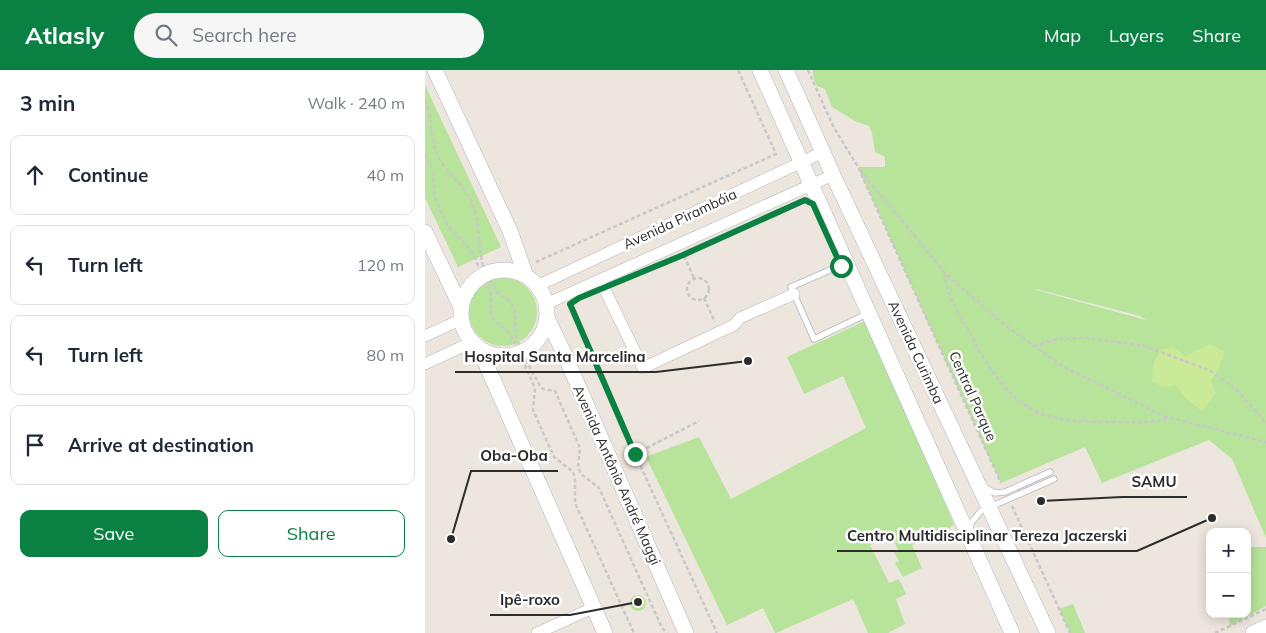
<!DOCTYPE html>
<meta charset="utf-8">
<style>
body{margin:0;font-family:Mulish,sans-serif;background:#f6f6f7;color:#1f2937}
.controls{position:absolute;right:15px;bottom:15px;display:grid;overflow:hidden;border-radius:10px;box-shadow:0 2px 12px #0003}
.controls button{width:45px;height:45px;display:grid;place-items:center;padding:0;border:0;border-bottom:1px solid #e0e1e3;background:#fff;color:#1f2937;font:25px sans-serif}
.stop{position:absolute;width:15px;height:15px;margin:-11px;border:4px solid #0b8043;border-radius:50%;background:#fff}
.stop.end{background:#0b8043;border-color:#fff;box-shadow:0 1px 5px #0008}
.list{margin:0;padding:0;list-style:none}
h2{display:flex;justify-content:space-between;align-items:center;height:65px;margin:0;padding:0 20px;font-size:21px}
h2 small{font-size:16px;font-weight:400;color:#747a83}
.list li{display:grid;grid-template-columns:32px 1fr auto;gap:15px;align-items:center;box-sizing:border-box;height:80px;margin:0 10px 10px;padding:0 10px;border:1px solid #e0e1e3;border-radius:10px}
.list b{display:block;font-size:19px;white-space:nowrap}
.list em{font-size:16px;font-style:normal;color:#747a83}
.actions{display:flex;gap:10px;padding:15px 20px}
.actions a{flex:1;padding:11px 0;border:1px solid #0b8043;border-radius:10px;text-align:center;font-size:18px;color:#0b8043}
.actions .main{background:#0b8043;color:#fff}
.icon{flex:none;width:28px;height:28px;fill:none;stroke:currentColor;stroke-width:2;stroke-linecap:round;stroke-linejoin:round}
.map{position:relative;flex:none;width:841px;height:563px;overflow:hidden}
header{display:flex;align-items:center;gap:30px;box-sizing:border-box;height:70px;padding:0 25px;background:#0b8043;color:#fff}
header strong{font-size:24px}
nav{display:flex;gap:28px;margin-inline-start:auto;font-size:18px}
.search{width:350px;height:45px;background:#f6f6f7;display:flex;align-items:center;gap:12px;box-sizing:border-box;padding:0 18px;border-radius:28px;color:#747a83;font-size:19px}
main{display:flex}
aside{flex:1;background:#fff}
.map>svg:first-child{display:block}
.green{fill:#b7e39b;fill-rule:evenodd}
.pitch{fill:#cbea97}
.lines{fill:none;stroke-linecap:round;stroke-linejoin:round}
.lane-casing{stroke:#b2b5bf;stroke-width:7}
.street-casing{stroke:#b2b5bf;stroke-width:12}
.secondary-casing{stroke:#b2b5bf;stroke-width:16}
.path{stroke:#c8c8c8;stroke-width:2.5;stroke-dasharray:4 2.5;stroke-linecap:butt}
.lane{stroke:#fff;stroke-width:5.5}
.street{stroke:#fff;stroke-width:11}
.secondary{stroke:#fff;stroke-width:15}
.route{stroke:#0b8043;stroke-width:6}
.labels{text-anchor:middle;stroke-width:5;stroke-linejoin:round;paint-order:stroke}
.street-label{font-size:14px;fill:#2c2c2c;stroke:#fff}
.leader{fill:none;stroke:#2c2c2c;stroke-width:2}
.callout-dot{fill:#2c2c2c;stroke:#fff;stroke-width:2}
.callout-label{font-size:15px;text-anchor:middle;font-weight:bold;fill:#2c2c2c;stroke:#fff;stroke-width:5;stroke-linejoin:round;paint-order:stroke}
</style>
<header>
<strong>Atlasly</strong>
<div class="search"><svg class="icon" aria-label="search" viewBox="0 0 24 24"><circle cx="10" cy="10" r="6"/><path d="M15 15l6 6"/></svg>Search here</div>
<nav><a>Map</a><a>Layers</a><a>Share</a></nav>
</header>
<main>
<aside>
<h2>3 min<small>Walk · 240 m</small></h2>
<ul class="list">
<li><svg class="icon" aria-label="ahead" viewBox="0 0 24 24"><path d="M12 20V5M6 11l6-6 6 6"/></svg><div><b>Continue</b></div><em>40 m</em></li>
<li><svg class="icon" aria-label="left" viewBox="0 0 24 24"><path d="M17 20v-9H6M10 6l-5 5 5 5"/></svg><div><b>Turn left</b></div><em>120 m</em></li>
<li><svg class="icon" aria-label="left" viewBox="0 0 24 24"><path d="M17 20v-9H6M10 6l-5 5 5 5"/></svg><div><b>Turn left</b></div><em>80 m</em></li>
<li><svg class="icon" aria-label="arrive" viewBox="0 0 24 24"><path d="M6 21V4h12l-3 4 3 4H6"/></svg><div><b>Arrive at destination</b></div></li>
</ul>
<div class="actions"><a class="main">Save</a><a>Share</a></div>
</aside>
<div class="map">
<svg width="841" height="563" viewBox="0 0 841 563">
<rect width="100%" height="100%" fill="#ede6de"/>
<g class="green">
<path d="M 388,0 L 841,0 L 841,468 L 807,389 L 784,370 L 677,413 L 660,377 L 576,413 L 433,97 L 460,97 L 460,87 L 450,82 L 447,63 L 444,56 L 430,51 L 407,37 L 400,19 L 392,16 L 388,6 ZM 611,219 L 715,246 L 721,250 L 611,220 Z"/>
<polygon points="0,15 76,177 33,197 0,128"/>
<circle cx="78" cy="242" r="34"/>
<polygon points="440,251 529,454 523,459 487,475 497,498 478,507 470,493 474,491 469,482 473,480 467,467 445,475 464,513 474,509 481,524 471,529 480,554 463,563 443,563 428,529 351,563 350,563 338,538 302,555 221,387 274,367 306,429 441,358 418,306 379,324 362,287"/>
<polygon points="826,477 841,477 841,536 805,556 803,544 822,544 822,480"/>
<circle cx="213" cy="533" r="8"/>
<polygon points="648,534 660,563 645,563 634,539"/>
</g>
<polygon class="pitch" points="785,274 800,282 794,298 786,311 791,323 777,341 761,329 750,315 739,317 727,312 729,293 735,280 749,277 760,286"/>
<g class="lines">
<g class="lane-casing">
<g id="lane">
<polyline points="421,193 366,217 389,269 442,244"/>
<polyline points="559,417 570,423 580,422 625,402"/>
<polyline points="545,460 546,453 556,441 629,409"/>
</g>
</g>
<g class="street-casing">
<g id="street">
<polyline points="112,216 398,82"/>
<polyline points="179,218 218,298 309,255 315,248 369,224"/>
<polyline points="121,234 408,105"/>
<polyline points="0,266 37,249"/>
<polyline points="0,294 47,272"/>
<polyline points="112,563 168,538"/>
</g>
</g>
<g class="secondary-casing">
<g id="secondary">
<polyline points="10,0 85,161 101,206"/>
<polyline points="335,0 587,563"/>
<polyline points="361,0 408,105 623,563"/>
<polyline points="0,162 36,237"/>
<circle cx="79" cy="243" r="43"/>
<polyline points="122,248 138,281 261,563"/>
<polyline points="54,278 180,563"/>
<polyline points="828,563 841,557"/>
</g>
</g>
<g class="path">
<polyline points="383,0 409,58 433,97 576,413"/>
<path d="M 0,31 C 9,47 4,62 10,79 C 17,101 39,112 48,135 C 56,156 52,181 60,202 C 62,206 70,218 72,222 C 78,228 85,229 88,237 C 92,246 89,255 91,264 C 95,282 106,299 115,316 L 118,319 L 130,321 L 155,378 L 153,397 L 156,404 L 174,418 L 237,558 L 242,563"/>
<polyline points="0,84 7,99 10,127 18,147 26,160 42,175 49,185 57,206 66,223 66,245 69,250 84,263 88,269 110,318 108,340 129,387 147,401 150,407 150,433 209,563"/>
<polyline points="435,100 522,205 581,256 637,296 739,346 841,372"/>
<polyline points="259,186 269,208"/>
<polyline points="111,192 351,84 313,0"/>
<path d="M 519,203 C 522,224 533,243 544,262 C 560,291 580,328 612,342 C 635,351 659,352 683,352 C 704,352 724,354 743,348"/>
<circle cx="273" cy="219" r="11"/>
<polyline points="279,228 290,252"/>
<polyline points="145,235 210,384 292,563"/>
<polyline points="609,276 632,269 664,268 719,276 784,300 812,320 841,353"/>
<polyline points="210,384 274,351"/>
<polyline points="587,436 645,563"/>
<polyline points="790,563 841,539"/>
</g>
<use href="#lane" class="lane"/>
<use href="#street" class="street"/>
<use href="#secondary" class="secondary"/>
</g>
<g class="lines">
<polyline class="route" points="210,384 145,234 154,228 258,185 380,130 388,134 416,196"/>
</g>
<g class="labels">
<g class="street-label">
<text transform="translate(255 149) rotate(-25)" y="5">Avenida Pirambóia</text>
<text transform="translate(491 282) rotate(65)" y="5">Avenida Curimba</text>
<text transform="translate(548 326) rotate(66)" y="5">Central Parque</text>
<text transform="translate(192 405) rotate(66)" y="5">Avenida Antônio André Maggi</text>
</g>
</g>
<path class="leader" d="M323 291L231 302H30M26 469L46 401H133M616 431L697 427H762M787 448L712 481H412M213 532L145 545H65"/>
<g class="callout-dot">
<circle cx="323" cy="291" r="5"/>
<circle cx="26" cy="469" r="5"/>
<circle cx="616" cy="431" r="5"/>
<circle cx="787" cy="448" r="5"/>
<circle cx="213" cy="532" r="5"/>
</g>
<g class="callout-label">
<text x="130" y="292">Hospital Santa Marcelina</text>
<text x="89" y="391">Oba-Oba</text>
<text x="729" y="417">SAMU</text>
<text x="562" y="471">Centro Multidisciplinar Tereza Jaczerski</text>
<text x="105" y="535">Ipê-roxo</text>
</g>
</svg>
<div class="controls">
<button>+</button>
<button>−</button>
</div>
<div class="stop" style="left:416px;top:196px"></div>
<div class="stop end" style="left:210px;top:384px"></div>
</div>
</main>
